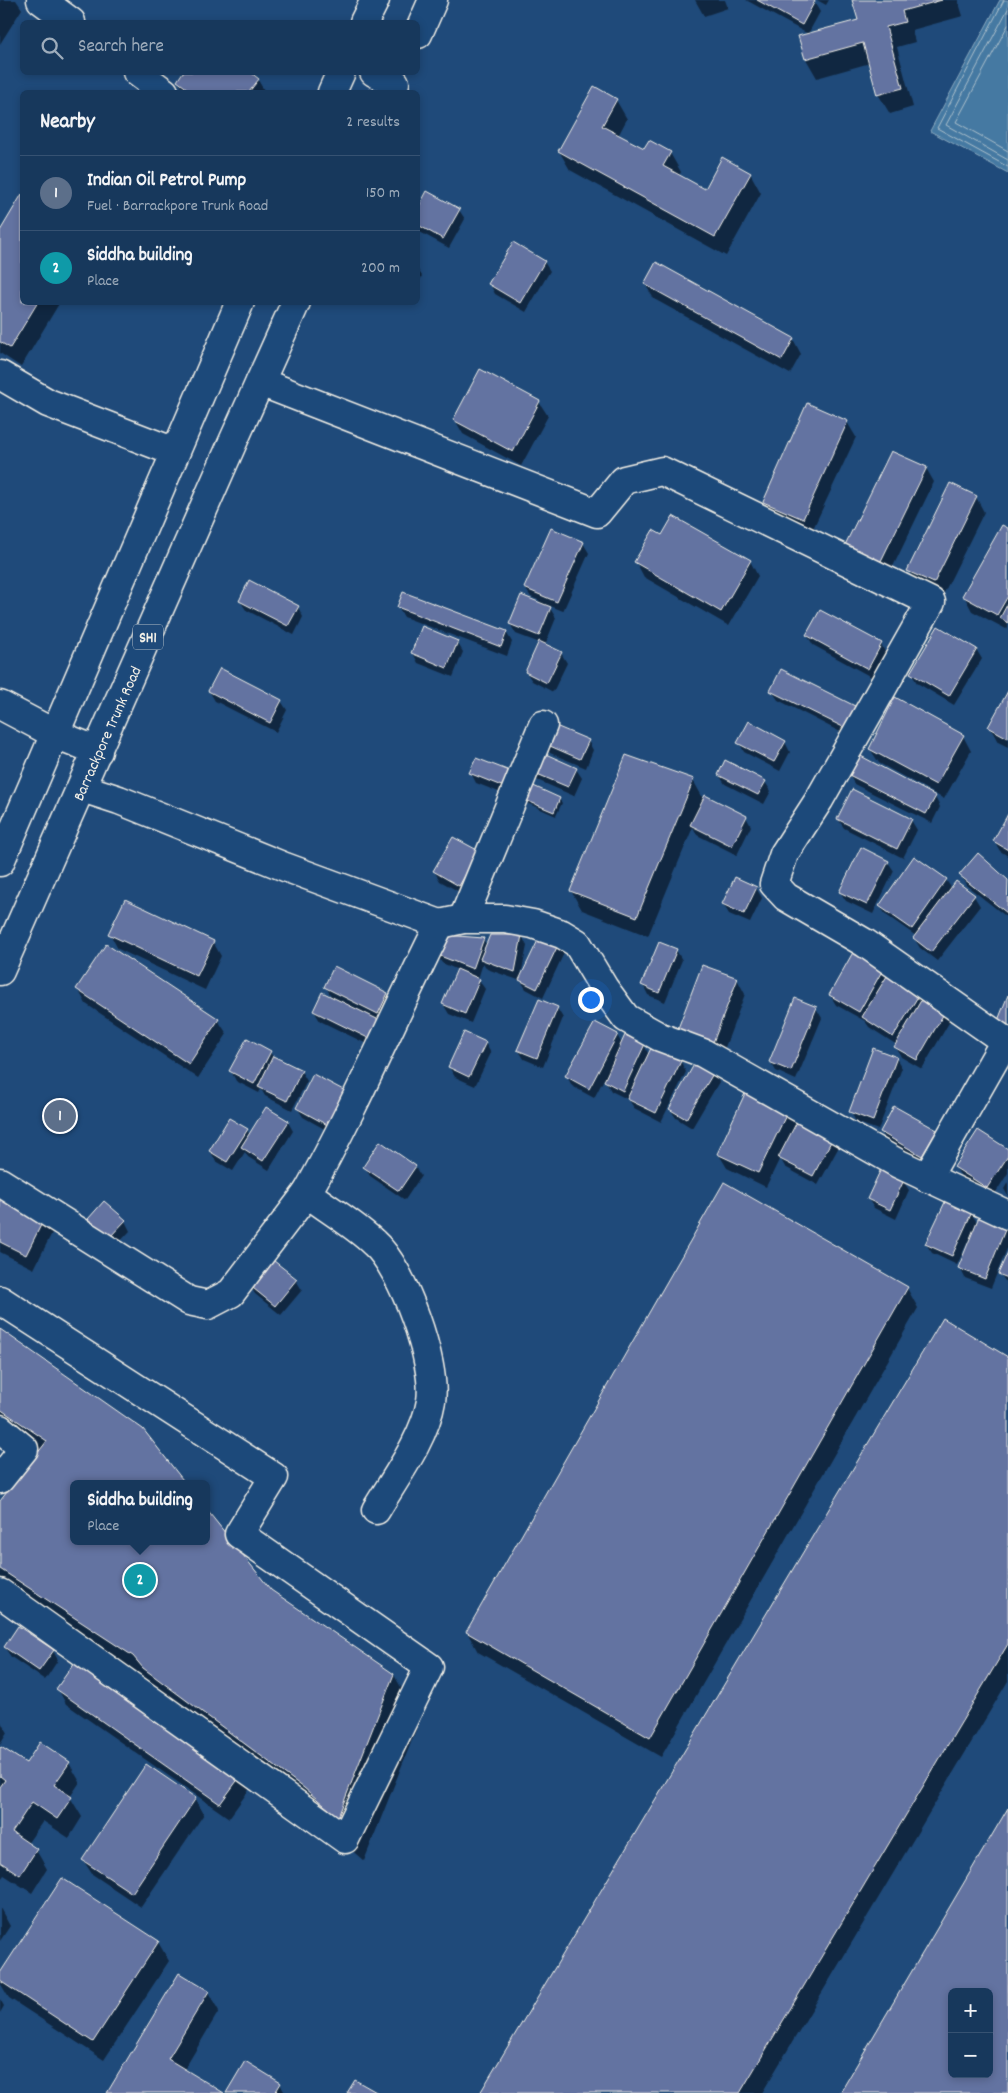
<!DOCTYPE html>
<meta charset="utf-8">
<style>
body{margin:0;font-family:Dekko,sans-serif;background:#203f62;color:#f1f3f6}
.controls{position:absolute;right:15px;bottom:15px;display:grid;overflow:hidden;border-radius:8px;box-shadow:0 2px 8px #0003}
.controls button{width:45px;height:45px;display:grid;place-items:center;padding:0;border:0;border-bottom:1px solid #365272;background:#17385c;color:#f1f3f6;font:25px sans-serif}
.you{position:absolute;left:590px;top:999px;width:18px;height:18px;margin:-12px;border:4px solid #fff;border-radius:50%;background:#1a73e8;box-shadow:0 0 0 8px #1a73e833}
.badge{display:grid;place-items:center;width:32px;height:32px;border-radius:50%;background:#ff9aa2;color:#fff;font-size:16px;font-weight:700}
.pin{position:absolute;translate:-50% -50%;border:2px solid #fff;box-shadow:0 1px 5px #0006}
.popup{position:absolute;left:70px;top:1480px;width:140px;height:65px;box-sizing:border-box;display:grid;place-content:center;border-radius:8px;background:#17385c;filter:drop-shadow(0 1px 4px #0005);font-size:16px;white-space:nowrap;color:#9eacbb}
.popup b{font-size:19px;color:#f1f3f6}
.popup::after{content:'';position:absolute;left:50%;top:100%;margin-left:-10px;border:10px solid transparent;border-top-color:#17385c}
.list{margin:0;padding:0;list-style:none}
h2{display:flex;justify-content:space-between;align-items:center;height:65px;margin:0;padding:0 20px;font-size:21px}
h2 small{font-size:16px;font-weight:400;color:#9eacbb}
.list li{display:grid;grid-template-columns:32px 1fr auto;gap:15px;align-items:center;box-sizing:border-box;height:75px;padding:0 20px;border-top:1px solid #365272}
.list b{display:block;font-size:19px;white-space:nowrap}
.list p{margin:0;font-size:16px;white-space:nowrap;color:#9eacbb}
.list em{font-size:16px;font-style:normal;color:#9eacbb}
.icon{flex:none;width:28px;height:28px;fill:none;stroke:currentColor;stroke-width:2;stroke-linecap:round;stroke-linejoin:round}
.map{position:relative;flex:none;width:1008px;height:2093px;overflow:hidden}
.search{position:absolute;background:#17385c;box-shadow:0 2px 8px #0003;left:20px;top:20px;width:400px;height:55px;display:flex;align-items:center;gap:12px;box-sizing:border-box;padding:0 18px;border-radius:8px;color:#9eacbb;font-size:19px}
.panel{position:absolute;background:#17385c;box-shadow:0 2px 8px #0003;left:20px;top:90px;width:400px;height:215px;border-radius:8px}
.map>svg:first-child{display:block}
.water{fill:#4579a2;stroke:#8ba9be}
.shadow{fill:#0007}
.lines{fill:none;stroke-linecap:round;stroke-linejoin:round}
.shore{stroke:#aec1cc;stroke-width:1}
.building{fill:#6473a1;stroke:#f4f1e8;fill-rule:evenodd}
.minor-casing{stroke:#f4f1e8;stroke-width:31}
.primary-casing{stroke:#f4f1e8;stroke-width:31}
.minor{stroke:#1f4a7a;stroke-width:28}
.primary{stroke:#1f4a7a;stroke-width:28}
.labels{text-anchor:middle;stroke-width:5;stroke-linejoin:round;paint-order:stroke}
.shield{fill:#1f4a7a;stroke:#b4bfc7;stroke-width:1}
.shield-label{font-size:15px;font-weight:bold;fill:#f4f1e8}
.street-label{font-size:16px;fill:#f4f1e8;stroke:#1f4a7a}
</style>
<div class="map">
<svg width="1008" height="2093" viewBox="0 0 1008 2093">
<rect width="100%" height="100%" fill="#1f4a7a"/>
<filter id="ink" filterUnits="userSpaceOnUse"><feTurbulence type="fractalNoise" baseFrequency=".02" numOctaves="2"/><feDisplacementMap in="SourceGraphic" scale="10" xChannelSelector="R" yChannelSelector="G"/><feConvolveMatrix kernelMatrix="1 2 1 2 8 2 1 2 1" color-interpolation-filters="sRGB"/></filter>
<g filter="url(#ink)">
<polygon class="water" points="1000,0 1008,0 1008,173 930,131"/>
<g class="shadow">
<polygon points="0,0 16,0 22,9 0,44"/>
<polygon points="695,0 725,0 728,8 704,16"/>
<polygon points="746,0 811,0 814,2 820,12 808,34"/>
<polygon points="817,0 829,0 826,5"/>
<polygon points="855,0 958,0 963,16 912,30 915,42 897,47 913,107 890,114 878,94 870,63 817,78 806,59 859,20"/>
<polygon points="258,80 265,92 185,92 178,81"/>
<polygon points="616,100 627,119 618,136 645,150 670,153 681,172 679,176 706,190 750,173 761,193 726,256 570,170 559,151"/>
<polygon points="427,193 459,210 465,219 449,248 418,231 418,211"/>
<polygon points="22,197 22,302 60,302 21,367 0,353 0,234"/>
<polygon points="544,262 550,271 526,312 495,294 490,284"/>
<polygon points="418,270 422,276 418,284"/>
<polygon points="645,284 793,339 801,354 790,374 654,299"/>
<polygon points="539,402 548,416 521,466 463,434 455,420"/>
<polygon points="847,422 856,437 811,533 773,516 764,502"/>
<polygon points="926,468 934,482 888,577 853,562"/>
<polygon points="976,497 984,512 942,597 917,585 909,571"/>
<polygon points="1008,530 1008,630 1007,628 1006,629 972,611 964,596"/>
<polygon points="662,537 750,561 758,576 729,626 644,577 636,562"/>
<polygon points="583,543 589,553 563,611 548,605 556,618 545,645 561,653 567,663 553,692 532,681 526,672 540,643 516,634 510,624 540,601 531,597 525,588"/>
<polygon points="240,601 298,607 303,617 294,635 246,610"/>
<polygon points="398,607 506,632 512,642 507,656 404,617"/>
<polygon points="807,635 881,644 886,654 873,678 813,645"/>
<polygon points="457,642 463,652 453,677 418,663 413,653"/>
<polygon points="976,649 982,659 954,705 917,683 911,673"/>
<polygon points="209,691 281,701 287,710 276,732 215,701"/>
<polygon points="772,691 857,708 852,738 778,700"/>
<polygon points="1008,693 1008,747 998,742 990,727"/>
<polygon points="963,736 971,751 944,799 879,763 870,749"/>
<polygon points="588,741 593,750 586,768 550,753 544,743"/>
<polygon points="739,742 785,742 790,752 780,771 744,752"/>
<polygon points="476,759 514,798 476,783 471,773"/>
<polygon points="576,769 582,778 574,796 537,780 532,770"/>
<polygon points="849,774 935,797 940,807 932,823 854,784"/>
<polygon points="719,775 765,782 771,791 764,804 725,784"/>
<polygon points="693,780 704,800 746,817 751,826 737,855 697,835 693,827 648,936 582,910 571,891"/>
<polygon points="525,799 559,799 562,803 556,816 527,803"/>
<polygon points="1008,817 1008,856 1000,851 994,841"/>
<polygon points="838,819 911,820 917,830 903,858 844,828"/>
<polygon points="478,852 465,895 440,881 434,871"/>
<polygon points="978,855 1008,882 1008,918 966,885 961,875"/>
<polygon points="914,858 946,880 952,889 957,883 974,896 980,906 937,961 920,948 914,938 916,936 886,915 880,906"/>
<polygon points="888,862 894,871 873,914 846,901 840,892"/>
<polygon points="756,888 762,898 750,923 729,914 723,904"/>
<polygon points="110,934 213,942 221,956 205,990 118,949"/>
<polygon points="522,936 527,946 521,975 558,943 564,953 543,998 526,989 521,981 487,969 483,963 478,979 485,989 471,1023 449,1014 443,1004 458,970 442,963 436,954 483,939 487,946"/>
<polygon points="660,943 676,950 682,960 665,1002 648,995 643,985"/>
<polygon points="857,948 945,1011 950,1021 922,1069 901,1057 896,1047 897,1045 869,1027 865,1021 836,1005 830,995"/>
<polygon points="335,968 387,994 393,1004 377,1049 320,1021 314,1011 332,998 326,987"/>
<polygon points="737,979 745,994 721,1058 686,1045"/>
<polygon points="78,989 218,1020 227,1034 198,1078 86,1004"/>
<polygon points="557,1008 563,1018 543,1067 524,1059 518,1049"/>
<polygon points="816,1008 822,1018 796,1080 776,1071 770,1061"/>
<polygon points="617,1035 622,1044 644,1045 649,1055 681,1062 686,1072 661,1122 634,1108 629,1100 611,1091 604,1079 594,1098 572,1086 567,1076"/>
<polygon points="485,1043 491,1053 475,1086 455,1077 449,1067"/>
<polygon points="270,1052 273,1057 301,1071 307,1081 292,1110 265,1096 261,1089 259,1093 236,1081 231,1071"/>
<polygon points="896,1058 902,1068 878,1130 856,1122 851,1112"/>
<polygon points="713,1072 719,1082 692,1128 676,1118 670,1109"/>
<polygon points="749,1089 841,1143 818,1185 785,1167 780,1158 766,1187 727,1168 718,1153"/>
<polygon points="348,1094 337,1136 303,1117 297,1107"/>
<polygon points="288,1122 293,1131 269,1170 248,1157 245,1152 233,1171 216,1161 210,1151 247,1130 250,1135"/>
<polygon points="936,1131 941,1141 928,1165 887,1142 881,1132"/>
<polygon points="1008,1151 1008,1173 993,1197 961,1176 955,1167"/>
<polygon points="365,1167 415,1167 421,1176 405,1200 370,1176"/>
<polygon points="903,1181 909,1190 896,1219 874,1208 868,1199"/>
<polygon points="1008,1182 1008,1196 1004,1189"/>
<polygon points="724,1184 907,1288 918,1308 661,1757 478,1652 467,1632"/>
<polygon points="0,1191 54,1229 34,1269 0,1252"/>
<polygon points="971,1213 978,1224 1006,1226 1008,1229 1008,1246 991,1288 965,1278 960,1268 971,1240 969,1239 957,1265 932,1253 926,1244"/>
<polygon points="89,1219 125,1221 130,1231 115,1247 95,1229"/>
<polygon points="1008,1255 1008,1285 1000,1274"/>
<polygon points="296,1280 302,1290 281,1315 255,1294 249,1284"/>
<polygon points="0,1330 74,1484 74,1541 271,1591 394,1675 420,1720 364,1861 332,1833 0,1596 0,1503 34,1459 0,1436"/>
<polygon points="1008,1358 1008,1681 762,2093 482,2093"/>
<polygon points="5,1648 53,1651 58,1660 45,1680 11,1657"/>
<polygon points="58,1689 241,1775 249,1790 229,1818 66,1704"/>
<polygon points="0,1720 7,1733 0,1745"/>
<polygon points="0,1751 27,1765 69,1763 80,1782 70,1797 82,1817 69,1838 43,1821 27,1844 36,1850 47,1869 32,1893 4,1875 0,1881"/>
<polygon points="195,1799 204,1814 141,1907 92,1874 83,1860"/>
<polygon points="0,1908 10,1926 0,1941"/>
<polygon points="158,1942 169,1961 104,2060 9,1998 0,1983 0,1975"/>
<polygon points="208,1992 219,2011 184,2070 222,2093 108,2093"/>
<polygon points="0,1999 4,2006 0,2013"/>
<polygon points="280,2084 285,2093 228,2093"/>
</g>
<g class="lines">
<g class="shore">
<polyline points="1004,0 937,128 1008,167"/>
<polyline points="1008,9 946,125 1008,160"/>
<polyline points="1008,25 956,122 1008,151"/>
</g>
</g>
<g class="building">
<polygon points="757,0 813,0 815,1 802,25"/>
<polygon points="852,0 942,0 902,11 905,22 886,27 903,88 877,95 863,43 805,59 798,36 858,20"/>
<polygon points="183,72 250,72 259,79 249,92 192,92 177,81"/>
<polygon points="594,86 617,99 602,126 644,148 649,140 671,152 663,166 705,189 722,157 751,173 715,237 558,151"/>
<polygon points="427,191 460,209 443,239 418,225 418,208"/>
<polygon points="22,194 22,302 38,302 10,348 0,342 0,231"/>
<polygon points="513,242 545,261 520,303 488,284"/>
<polygon points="656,262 794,338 782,360 644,284"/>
<polygon points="480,369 540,401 513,452 453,420"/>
<polygon points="807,403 848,421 803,519 763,502"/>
<polygon points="891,451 927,467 880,563 844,547"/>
<polygon points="950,483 977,496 934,583 907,571"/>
<polygon points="673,516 751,560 721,612 634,562 653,530 662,535"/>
<polygon points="1002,525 1008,528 1008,596 997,615 962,596"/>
<polygon points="551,528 584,542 557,602 524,588"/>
<polygon points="249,580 299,606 288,626 239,601"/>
<polygon points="403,592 507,631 501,647 397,607"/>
<polygon points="521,595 551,607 539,636 509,624"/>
<polygon points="1008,603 1008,623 1000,618"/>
<polygon points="820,610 882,643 868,669 806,635"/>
<polygon points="422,626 458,641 447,668 411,653"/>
<polygon points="938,626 977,649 949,696 910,673"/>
<polygon points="539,641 562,652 547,683 525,672"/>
<polygon points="220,668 282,700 270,723 208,691"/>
<polygon points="781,669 857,707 847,729 770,691"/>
<polygon points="1008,691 1008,738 988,727"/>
<polygon points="895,697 964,735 936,785 869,749"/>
<polygon points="749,721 786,741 774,762 737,743"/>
<polygon points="551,724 589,740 580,759 543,743"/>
<polygon points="539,751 577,768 568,787 530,771"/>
<polygon points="626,755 694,779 637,917 570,891"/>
<polygon points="859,755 936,796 926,814 847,774"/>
<polygon points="476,758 515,773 509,789 469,773"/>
<polygon points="725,760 766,781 758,795 718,775"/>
<polygon points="529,784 560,798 554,812 523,799"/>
<polygon points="852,789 912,819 897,849 837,819"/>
<polygon points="705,795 747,816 732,846 690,825"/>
<polygon points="1008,814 1008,850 993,841"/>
<polygon points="453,837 479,851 459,886 433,871"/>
<polygon points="861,847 889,861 867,905 839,892"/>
<polygon points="978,853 1008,880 1007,913 959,875"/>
<polygon points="914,856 947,879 912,929 879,906"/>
<polygon points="735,877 757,887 744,914 722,904"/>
<polygon points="956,881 975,895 931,952 913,938"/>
<polygon points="125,899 214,941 197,976 108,934"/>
<polygon points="541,934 559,943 537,989 519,980"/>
<polygon points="444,935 484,938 473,969 435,954"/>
<polygon points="490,935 522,935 515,972 480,959"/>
<polygon points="659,942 677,949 659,993 641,985"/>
<polygon points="106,944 219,1019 189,1064 76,989"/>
<polygon points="856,947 886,964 859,1012 829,995"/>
<polygon points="702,965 738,978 712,1045 677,1031"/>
<polygon points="334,966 388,993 378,1014 324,987"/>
<polygon points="457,969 480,979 465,1014 442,1004"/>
<polygon points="890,971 922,990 893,1037 862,1017"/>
<polygon points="322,992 381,1021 372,1040 313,1011"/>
<polygon points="1008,995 1008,1027 997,1023"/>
<polygon points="923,997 946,1010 917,1060 894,1047"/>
<polygon points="795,998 817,1007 791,1071 769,1062"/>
<polygon points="539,999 558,1007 537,1058 517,1050"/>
<polygon points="595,1022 618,1034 589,1089 565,1076"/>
<polygon points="464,1032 486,1042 469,1077 448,1067"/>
<polygon points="625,1035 645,1044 623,1091 604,1081"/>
<polygon points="247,1038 271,1051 254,1084 229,1071"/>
<polygon points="652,1046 681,1061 656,1113 627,1099"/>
<polygon points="873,1048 897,1057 873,1121 849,1112"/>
<polygon points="273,1056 302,1070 287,1101 258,1087"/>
<polygon points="696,1061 714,1072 686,1119 669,1109"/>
<polygon points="313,1074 349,1093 331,1127 296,1108"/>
<polygon points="748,1087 790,1107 758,1173 717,1154"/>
<polygon points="894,1106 937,1130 922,1156 880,1132"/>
<polygon points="266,1107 289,1121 263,1161 241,1147"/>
<polygon points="801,1114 836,1132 813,1176 778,1158"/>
<polygon points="229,1118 248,1129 227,1162 209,1151"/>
<polygon points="978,1130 1008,1149 1008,1156 987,1188 954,1167"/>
<polygon points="380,1141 416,1166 399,1191 363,1167"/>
<polygon points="881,1169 904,1180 890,1210 867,1199"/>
<polygon points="724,1182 908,1287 650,1738 466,1632"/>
<polygon points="0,1190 47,1213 26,1255 0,1242"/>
<polygon points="946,1200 972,1212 952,1256 925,1244"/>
<polygon points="104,1201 126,1220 109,1238 88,1219"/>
<polygon points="980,1214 1007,1225 985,1279 958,1268"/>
<polygon points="1008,1252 1008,1278 998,1274"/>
<polygon points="269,1257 297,1279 275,1306 248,1284"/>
<polygon points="943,1318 1008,1357 1008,1644 740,2093 480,2093"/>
<polygon points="0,1329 143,1429 186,1484 74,1484 74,1541 206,1541 206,1509 271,1590 394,1674 338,1817 304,1788 143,1668 133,1656 0,1569 0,1501 47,1441 0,1409"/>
<polygon points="18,1626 54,1650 39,1671 4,1647"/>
<polygon points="77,1659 242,1774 220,1804 56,1689"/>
<polygon points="40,1742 70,1762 54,1785 72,1797 57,1819 32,1802 12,1832 37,1849 20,1875 0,1862 0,1787 5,1780 0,1776 0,1748 1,1747 26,1763"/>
<polygon points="146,1764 196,1798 132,1893 82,1860"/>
<path d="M 1008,1808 L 1008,2093 L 840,2093 ZM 952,1992 L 989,1992 L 989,2074 L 952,2074 Z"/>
<polygon points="62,1878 159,1941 93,2042 0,1981 0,1973"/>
<polygon points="179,1973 209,1991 168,2059 224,2093 107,2093"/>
<polygon points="245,2061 281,2083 275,2093 226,2093"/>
<polygon points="355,2080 378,2093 347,2093"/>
</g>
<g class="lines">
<g class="minor-casing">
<g id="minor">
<polyline points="41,0 71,22"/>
<polyline points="137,72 164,92"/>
<polyline points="0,375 48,403 175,452"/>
<polyline points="260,382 597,513 624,480 662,471 931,602 819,800 784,854 774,884 786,897 865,943 1005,1041 927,1178"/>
<polyline points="0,705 55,734 98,751"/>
<path d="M 82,788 L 119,800 L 285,867 L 440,924 C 395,1013 356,1106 307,1193 C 329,1210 354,1224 374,1243 C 403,1268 437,1364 431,1401 C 425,1438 395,1478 376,1510"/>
<polyline points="463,919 543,725"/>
<polyline points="440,924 463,919 505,919 533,924 562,934 577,943 604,988 626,1018 660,1037 703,1053 899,1164 1008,1215"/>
<polyline points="0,1182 189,1301 208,1305 231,1293 307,1193"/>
<polyline points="0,1300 274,1477 239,1534 429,1667 345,1839 0,1593"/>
<polyline points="0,1429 24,1449 0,1479"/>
</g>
</g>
<g class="primary-casing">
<g id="primary">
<polyline points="364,22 375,0"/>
<polyline points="418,34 433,0"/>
<polyline points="374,72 395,83"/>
<polyline points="332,92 341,72"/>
<polyline points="0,862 240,302"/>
<polyline points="0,971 232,444 296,302"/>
</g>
</g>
<use href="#minor" class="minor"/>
<use href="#primary" class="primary"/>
</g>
</g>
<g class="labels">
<rect class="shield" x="133" y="624.5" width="30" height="25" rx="4"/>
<g class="shield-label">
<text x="148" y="642">SH1</text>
</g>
<g class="street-label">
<text transform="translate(106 733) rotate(-66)" y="6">Barrackpore Trunk Road</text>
</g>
</g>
</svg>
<div class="controls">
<button>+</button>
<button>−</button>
</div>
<div class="you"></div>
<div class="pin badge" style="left:60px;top:1116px;background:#5c6f8a">1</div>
<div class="pin badge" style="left:140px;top:1580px;background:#0f9aa8">2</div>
<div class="popup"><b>Siddha building</b>Place</div>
<div class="search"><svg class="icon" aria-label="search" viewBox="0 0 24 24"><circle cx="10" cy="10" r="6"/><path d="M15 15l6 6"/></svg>Search here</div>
<section class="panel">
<h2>Nearby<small>2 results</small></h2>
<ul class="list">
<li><span class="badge" style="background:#5c6f8a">1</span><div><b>Indian Oil Petrol Pump</b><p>Fuel · Barrackpore Trunk Road</p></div><em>150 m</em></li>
<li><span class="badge" style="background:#0f9aa8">2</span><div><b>Siddha building</b><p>Place</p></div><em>200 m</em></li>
</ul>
</section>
</div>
